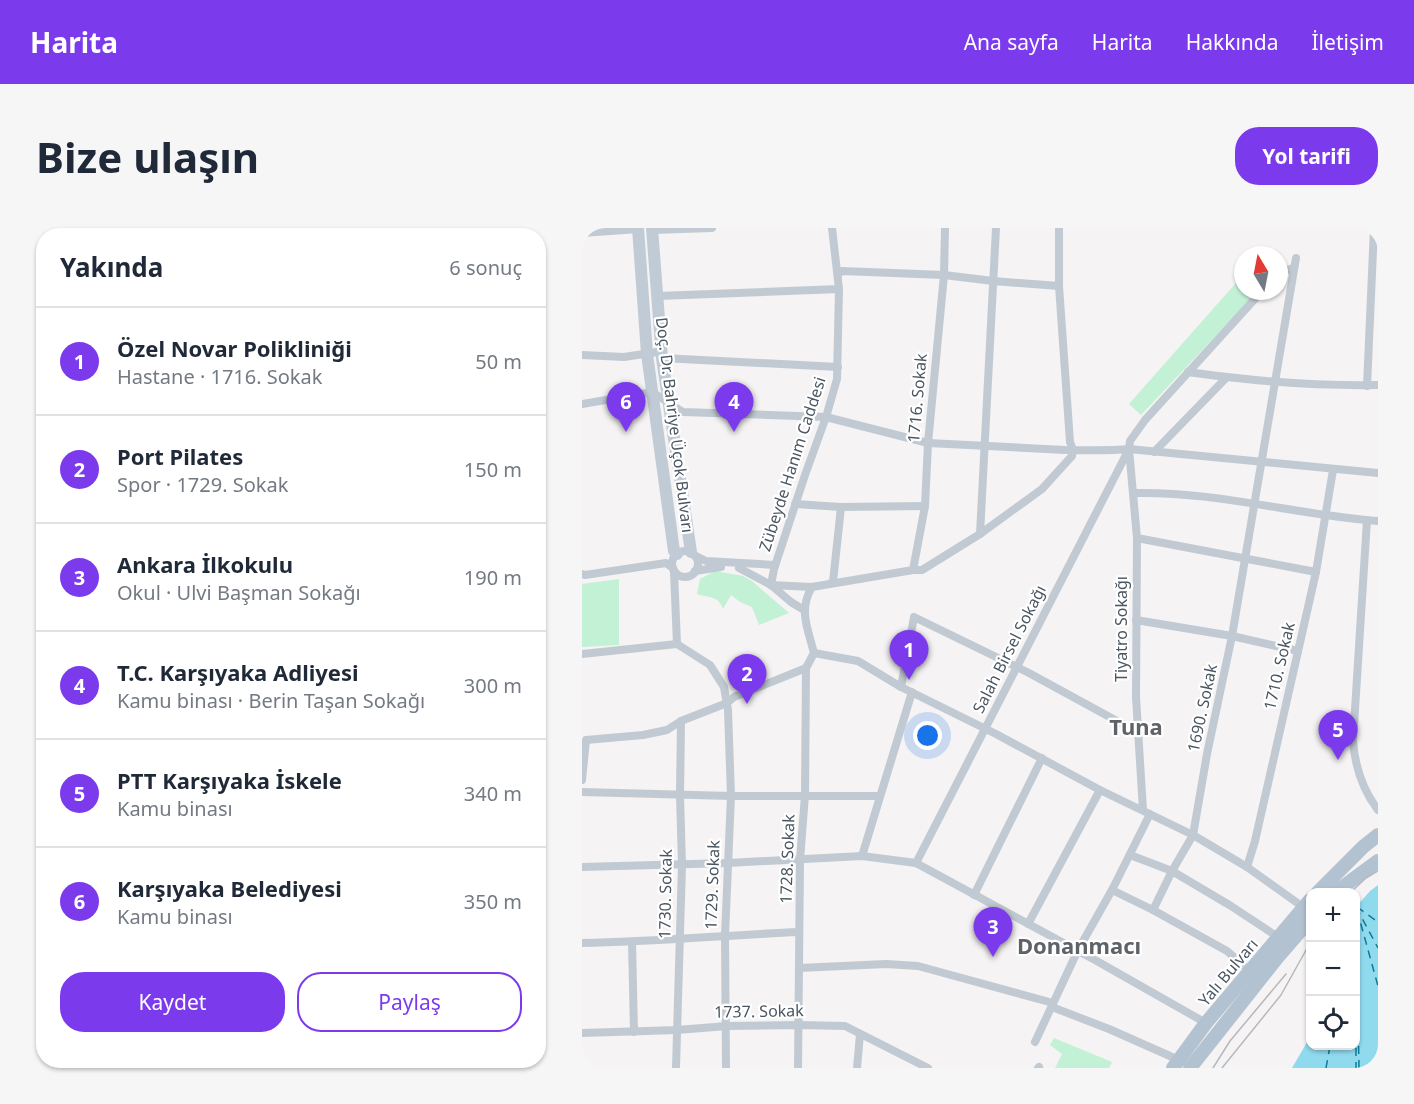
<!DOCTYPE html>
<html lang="tr">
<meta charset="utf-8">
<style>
body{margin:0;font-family:"Noto Sans",sans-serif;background:#f6f6f7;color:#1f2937}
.controls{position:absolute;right:18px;bottom:18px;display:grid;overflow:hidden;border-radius:12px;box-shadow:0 2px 4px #0004}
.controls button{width:54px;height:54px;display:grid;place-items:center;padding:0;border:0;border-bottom:2px solid #e0e1e3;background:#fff;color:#1f2937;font:30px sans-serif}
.compass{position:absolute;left:652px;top:18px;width:54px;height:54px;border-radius:50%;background:#fff;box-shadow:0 2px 4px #0004;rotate:350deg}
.you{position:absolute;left:346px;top:508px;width:21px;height:21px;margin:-15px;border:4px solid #fff;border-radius:50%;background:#1a73e8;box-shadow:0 0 0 9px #1a73e833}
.badge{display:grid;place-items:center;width:39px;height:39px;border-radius:50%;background:#7c3aed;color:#fff;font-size:20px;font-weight:700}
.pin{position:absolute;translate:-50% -50px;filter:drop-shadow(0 2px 3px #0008)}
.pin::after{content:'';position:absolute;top:32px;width:21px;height:18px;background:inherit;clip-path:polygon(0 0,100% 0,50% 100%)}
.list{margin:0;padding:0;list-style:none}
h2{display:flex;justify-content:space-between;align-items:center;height:78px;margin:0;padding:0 24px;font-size:26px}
h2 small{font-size:20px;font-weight:400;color:#747a83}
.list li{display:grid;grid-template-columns:39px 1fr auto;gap:18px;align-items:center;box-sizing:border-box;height:108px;padding:0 24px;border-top:2px solid #e0e1e3}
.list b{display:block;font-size:22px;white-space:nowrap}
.list p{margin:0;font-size:20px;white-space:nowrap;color:#747a83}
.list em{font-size:20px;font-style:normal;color:#747a83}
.actions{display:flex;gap:12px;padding:18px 24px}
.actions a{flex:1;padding:14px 0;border:2px solid #7c3aed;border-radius:24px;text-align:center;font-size:21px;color:#7c3aed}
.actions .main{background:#7c3aed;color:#fff}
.icon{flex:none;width:33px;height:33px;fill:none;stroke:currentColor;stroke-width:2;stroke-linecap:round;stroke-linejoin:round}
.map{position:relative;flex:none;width:796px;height:840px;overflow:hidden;border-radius:24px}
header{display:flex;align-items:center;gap:36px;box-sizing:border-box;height:84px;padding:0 30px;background:#7c3aed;color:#fff}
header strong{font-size:28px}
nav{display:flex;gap:33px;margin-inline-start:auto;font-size:21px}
.intro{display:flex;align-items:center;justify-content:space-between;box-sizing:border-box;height:144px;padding:0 36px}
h1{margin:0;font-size:42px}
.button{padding:15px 27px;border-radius:24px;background:#7c3aed;color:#fff;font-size:21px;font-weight:700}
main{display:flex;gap:36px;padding:0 36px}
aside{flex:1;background:#fff;border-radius:24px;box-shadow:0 2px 4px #0004}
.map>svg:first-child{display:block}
.green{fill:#c3f1d5}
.water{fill:#90daee}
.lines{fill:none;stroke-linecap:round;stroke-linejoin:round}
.ferry{stroke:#0c7c9b;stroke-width:1.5;stroke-dasharray:8 6;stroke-linecap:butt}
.street{stroke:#c1cad2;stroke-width:8}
.secondary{stroke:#c1cbd6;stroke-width:12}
.primary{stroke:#b3c2d1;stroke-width:14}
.tram{stroke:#b5b8bd;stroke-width:1.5}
.labels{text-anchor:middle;stroke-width:4.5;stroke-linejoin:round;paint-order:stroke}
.street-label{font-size:16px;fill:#4a5661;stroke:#fff}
.district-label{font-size:22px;font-weight:bold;fill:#5f6368;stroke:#fff}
</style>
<header>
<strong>Harita</strong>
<nav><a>Ana sayfa</a><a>Harita</a><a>Hakkında</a><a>İletişim</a></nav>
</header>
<div class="intro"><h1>Bize ulaşın</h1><a class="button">Yol tarifi</a></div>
<main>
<aside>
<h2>Yakında<small>6 sonuç</small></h2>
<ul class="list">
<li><span class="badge">1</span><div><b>Özel Novar Polikliniği</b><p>Hastane · 1716. Sokak</p></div><em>50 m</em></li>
<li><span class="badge">2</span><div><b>Port Pilates</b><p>Spor · 1729. Sokak</p></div><em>150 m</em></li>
<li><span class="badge">3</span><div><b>Ankara İlkokulu</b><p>Okul · Ulvi Başman Sokağı</p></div><em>190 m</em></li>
<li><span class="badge">4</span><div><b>T.C. Karşıyaka Adliyesi</b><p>Kamu binası · Berin Taşan Sokağı</p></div><em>300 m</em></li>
<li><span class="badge">5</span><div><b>PTT Karşıyaka İskele</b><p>Kamu binası</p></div><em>340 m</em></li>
<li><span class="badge">6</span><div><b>Karşıyaka Belediyesi</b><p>Kamu binası</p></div><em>350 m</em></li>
</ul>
<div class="actions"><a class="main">Kaydet</a><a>Paylaş</a></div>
</aside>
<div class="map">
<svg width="796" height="840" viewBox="0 0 796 840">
<rect width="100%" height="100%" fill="#f5f3f3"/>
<g class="green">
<polygon points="661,47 661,63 676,63 559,187 547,176"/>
<path d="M 133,343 L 161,348 L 170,353 L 207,385 L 177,397 L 170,379 L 158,374 L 149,367 L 141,381 C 136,367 127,370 115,366 L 118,351 Z"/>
<polygon points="37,351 37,417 0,419 0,356"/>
<polygon points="472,810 530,834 527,840 473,840 480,826 468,817"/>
</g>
<polygon class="water" points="796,657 796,840 710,840 728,809 728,818 774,818 774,679 788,663"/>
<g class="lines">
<g class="ferry">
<polyline points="774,678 777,840"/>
<polyline points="774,679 796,720"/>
<polyline points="775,679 796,694"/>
<polyline points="775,682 796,758"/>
<polyline points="774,736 774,840"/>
<polyline points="744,840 748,818"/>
</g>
<g class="street">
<polyline points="477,0 477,58 488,214 491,222"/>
<polyline points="70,2 130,0"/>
<polyline points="0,5 56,1"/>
<polyline points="697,45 711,40"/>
<polyline points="256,46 260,43 362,47 411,53 477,58"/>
<polyline points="76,68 257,61"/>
<polyline points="0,127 42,129 75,124 79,120"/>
<polyline points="80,130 256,139"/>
<path d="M 606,144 C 669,153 733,158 796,157"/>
<polyline points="785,158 792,0"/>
<path d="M 0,176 L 70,164 L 101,184 L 244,189 L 346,215 L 483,222 C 505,222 526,223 547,221 L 796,245"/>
<polyline points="547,221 555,310 554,469 561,582"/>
<polyline points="572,224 644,150"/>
<path d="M 552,265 C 634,263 714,287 796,293"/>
<polyline points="213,276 259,279 343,278"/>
<path d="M 785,292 L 771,513 C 773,539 780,561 796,582"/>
<polyline points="398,306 414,0"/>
<polyline points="555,310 734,344"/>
<circle cx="103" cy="336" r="13"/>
<polyline points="112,327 124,333 193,337"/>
<polyline points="157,340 189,357 209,374 222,382"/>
<polyline points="331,342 343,278 346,215 362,47 363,0"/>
<polyline points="113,343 139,339"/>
<polyline points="92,344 95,416"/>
<polyline points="0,346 3,347 84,335 91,340"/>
<polyline points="247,356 251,354 259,279"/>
<polyline points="189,357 192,341 223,247 244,189 255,151 257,61 250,0"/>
<polyline points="189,357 230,359 331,342 340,342 398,306 460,261 490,228 491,222"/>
<path d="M 230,359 C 216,382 226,401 232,425"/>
<polyline points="554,392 650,408 716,423"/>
<polyline points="232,425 276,433 319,459 414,506 518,562 611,607 665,639 728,684"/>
<polyline points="0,426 95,416 128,437 142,459 146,482 149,568 143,707 144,840"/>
<polyline points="319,459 332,389 447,445 557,505"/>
<polyline points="0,552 4,512 61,507 85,502 99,493 145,475 152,469 224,440"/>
<polyline points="0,564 149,568 298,568"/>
<polyline points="548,627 590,643 649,678 696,709"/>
<polyline points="280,628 330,464"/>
<polyline points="334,635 547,221 548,213 563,192 680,63"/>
<polyline points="0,639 146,635 280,628 334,635 513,732 624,795"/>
<polyline points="665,639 673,613 734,344 751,242"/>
<polyline points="530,662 571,682 645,723 669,744"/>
<polyline points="392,667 460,530"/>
<polyline points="571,682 590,643 611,607 625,526 650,408 714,30"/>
<polyline points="446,696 518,562"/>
<polyline points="50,714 52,804"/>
<path d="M 0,715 C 73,714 145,707 217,704"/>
<polyline points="217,740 304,736 336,738 471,775"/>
<polyline points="470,779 527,801 597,832"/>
<polyline points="0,805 95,802 145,798 217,797 263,798 346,840"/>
<polyline points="453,814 496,722 530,662 568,586"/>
<polyline points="94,840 100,637 98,567 99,493"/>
<polyline points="216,840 218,632 223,567 224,440 232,425"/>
<polyline points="275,840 278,806"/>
<polyline points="456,840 457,839"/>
</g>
<g class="secondary">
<polyline points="56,0 65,126 92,323 95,326"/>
<polyline points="70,0 80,130 109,324"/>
</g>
<g class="primary">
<polyline points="736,664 781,619 796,607"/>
<polyline points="754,664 796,633"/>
<polyline points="591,840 624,795 728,672"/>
<polyline points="608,840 695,730 728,692"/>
</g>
<g class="tram">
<polyline points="769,664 784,650 796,643"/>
<polyline points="631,840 648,813 704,746"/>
<polyline points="640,840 699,767 728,715"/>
</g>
</g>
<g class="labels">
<g class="street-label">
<text transform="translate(335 170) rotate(-85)" y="6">1716. Sokak</text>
<text transform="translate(93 197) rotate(83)" y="6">Doç. Dr. Bahriye Üçok Bulvarı</text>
<text transform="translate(210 236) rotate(-72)" y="6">Zübeyde Hanım Caddesi</text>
<text transform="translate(539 401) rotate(-90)" y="6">Tiyatro Sokağı</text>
<text transform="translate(427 421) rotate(-63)" y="6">Salah Birsel Sokağı</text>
<text transform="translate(697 438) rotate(-77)" y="6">1710. Sokak</text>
<text transform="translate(620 480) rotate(-78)" y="6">1690. Sokak</text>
<text transform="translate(205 631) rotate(-88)" y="6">1728. Sokak</text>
<text transform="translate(130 657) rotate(-88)" y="6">1729. Sokak</text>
<text transform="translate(83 666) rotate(-89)" y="6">1730. Sokak</text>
<text transform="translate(646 744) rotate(-50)" y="6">Yalı Bulvarı</text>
<text transform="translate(177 783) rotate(-1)" y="6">1737. Sokak</text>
</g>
<g class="district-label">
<text x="554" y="507">Tuna</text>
<text x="497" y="726">Donanmacı</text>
</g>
</g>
</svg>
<div class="controls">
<button>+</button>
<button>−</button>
<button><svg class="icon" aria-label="locate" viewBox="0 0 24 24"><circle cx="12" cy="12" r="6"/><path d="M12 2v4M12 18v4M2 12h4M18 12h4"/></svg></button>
</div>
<svg class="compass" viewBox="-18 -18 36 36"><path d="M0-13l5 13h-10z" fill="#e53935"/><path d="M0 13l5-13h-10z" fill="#747a83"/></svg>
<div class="you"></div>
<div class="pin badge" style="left:327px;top:452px">1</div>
<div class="pin badge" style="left:165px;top:476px">2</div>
<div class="pin badge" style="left:411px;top:729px">3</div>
<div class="pin badge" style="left:152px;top:204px">4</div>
<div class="pin badge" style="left:756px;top:532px">5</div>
<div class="pin badge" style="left:44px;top:204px">6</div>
</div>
</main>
